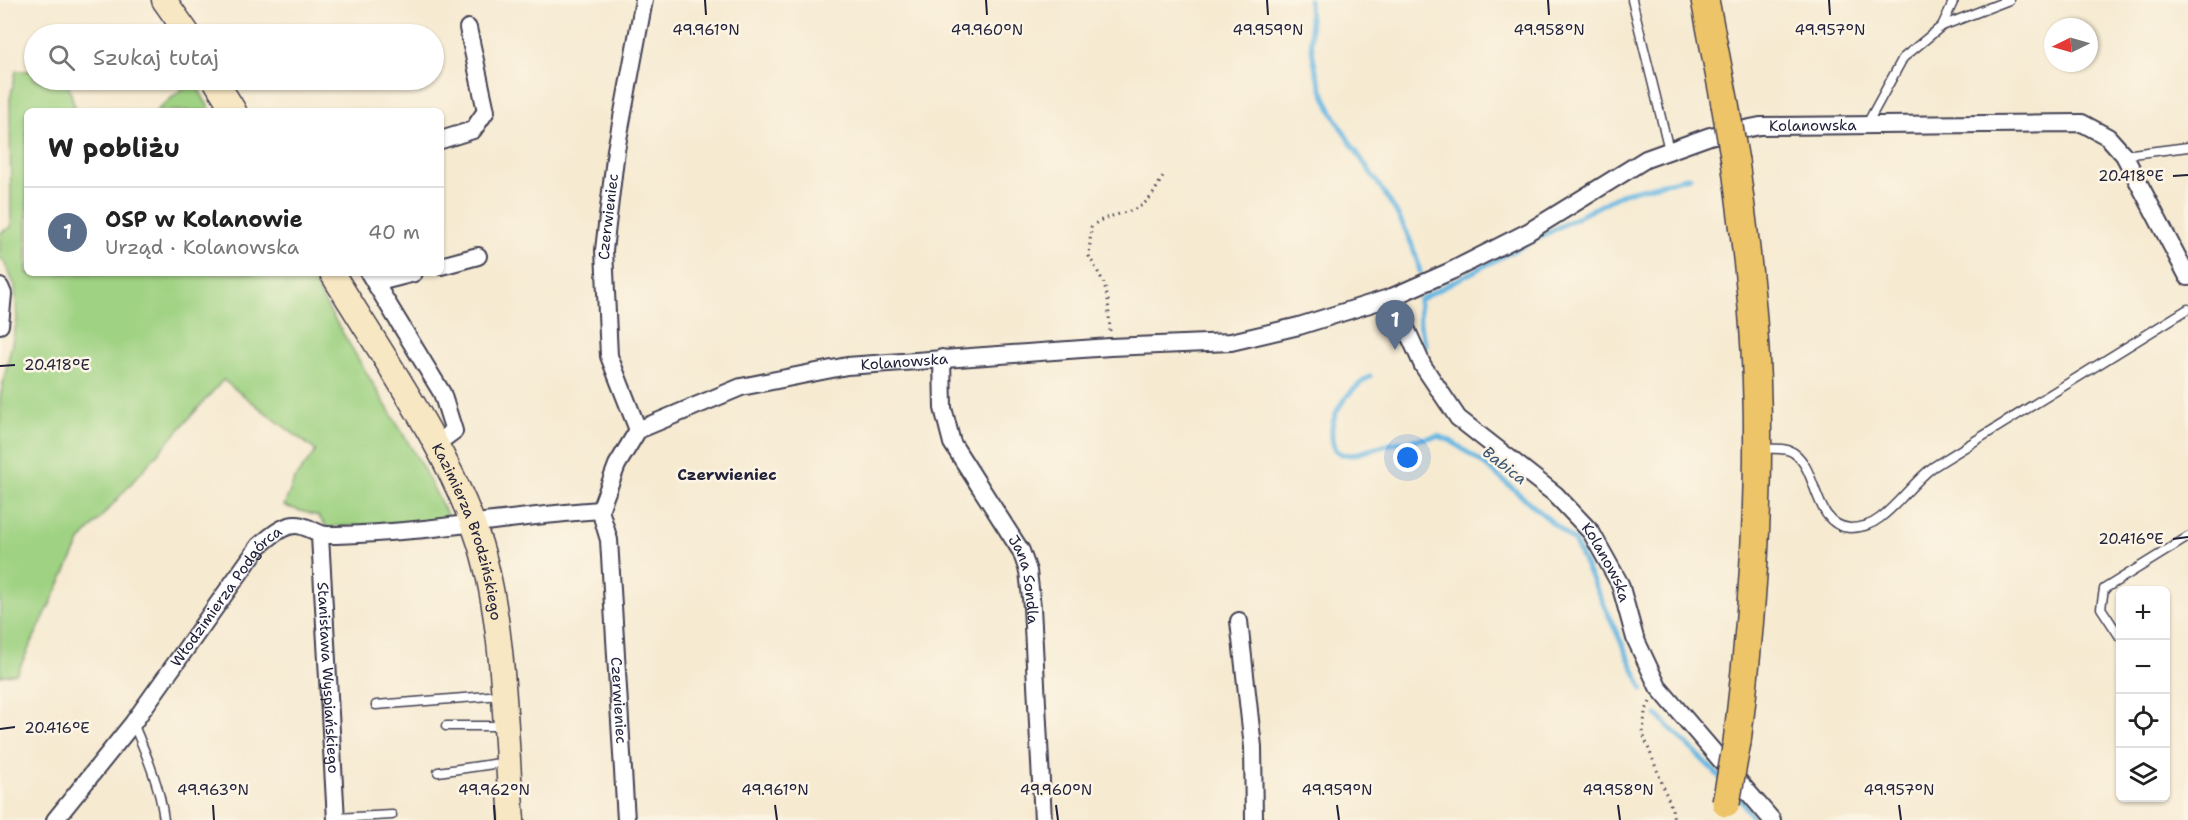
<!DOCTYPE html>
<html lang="pl">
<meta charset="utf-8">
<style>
body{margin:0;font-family:"Shantell Sans",sans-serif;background:#f2f2f2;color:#222}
.controls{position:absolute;right:18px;bottom:18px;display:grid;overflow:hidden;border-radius:9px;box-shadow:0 2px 4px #0004}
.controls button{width:54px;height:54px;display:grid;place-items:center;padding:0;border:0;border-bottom:2px solid #e0e0e0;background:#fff;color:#222;font:30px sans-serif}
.compass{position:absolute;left:2044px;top:18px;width:54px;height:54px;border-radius:50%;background:#fff;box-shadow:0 2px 4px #0004;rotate:265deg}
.you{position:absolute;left:1408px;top:458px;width:21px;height:21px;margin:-15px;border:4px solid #fff;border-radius:50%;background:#1a73e8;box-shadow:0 0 0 9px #1a73e833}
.badge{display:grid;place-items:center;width:39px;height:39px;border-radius:50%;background:#b45309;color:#fff;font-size:20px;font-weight:700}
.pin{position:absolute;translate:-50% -50px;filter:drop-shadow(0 2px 3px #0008)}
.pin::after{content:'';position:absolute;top:32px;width:21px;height:18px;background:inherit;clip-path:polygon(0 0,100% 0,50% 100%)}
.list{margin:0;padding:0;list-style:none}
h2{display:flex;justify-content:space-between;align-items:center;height:78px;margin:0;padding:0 24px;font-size:26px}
h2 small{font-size:20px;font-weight:400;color:#767676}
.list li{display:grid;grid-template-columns:39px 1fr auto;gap:18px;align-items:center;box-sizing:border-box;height:90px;padding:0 24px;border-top:2px solid #e0e0e0}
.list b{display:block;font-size:22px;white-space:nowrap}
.list p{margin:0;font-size:20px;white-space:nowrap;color:#767676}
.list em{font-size:20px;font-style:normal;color:#767676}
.icon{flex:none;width:33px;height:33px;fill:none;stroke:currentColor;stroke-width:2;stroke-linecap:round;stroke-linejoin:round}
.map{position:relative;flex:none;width:2188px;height:820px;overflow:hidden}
.search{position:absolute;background:#fff;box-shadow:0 2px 4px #0004;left:24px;top:24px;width:420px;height:66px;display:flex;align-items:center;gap:15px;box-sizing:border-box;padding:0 21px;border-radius:33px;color:#767676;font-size:22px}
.panel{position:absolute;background:#fff;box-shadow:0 2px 4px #0004;left:24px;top:108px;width:420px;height:168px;border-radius:9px}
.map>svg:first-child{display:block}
.green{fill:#9fd282;stroke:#607a5e;stroke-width:1.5}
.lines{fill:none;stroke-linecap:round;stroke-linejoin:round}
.stream{stroke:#67b7e2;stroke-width:5}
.service-casing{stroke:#424052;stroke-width:11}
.minor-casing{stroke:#424052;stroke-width:20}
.secondary-casing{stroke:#424052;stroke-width:27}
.primary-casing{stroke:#424052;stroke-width:30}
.path{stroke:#424052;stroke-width:3;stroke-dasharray:1.5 4.5;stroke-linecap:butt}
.service{stroke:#fff;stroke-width:8}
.minor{stroke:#fff;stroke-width:16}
.secondary{stroke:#f8e7c3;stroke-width:24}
.primary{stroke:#eec469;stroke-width:27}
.primary-bridge-casing{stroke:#424052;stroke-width:30;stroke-linecap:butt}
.primary-bridge{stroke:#eec469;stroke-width:27}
.ticks{fill:none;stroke:#22223b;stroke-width:2}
.labels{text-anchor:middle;stroke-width:5;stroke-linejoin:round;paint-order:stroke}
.street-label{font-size:15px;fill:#22223b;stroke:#fcf5e5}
.water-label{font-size:16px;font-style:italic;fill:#3a5675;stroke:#fcf5e5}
.neighbourhood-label{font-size:16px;font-weight:bold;fill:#22223b;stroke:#fcf5e5}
.ticks-label{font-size:15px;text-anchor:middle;fill:#22223b;stroke:#fcf5e5;stroke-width:5;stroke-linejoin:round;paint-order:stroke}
</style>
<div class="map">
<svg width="2188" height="820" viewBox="0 0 2188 820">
<rect width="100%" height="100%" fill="#fcf5e5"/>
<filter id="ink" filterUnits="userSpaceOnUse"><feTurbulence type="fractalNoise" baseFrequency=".0167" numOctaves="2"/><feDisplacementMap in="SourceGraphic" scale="12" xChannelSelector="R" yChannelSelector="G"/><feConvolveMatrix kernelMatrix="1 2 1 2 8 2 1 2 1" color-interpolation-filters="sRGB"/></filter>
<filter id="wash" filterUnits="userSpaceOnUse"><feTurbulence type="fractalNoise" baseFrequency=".008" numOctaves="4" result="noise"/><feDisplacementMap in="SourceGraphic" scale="24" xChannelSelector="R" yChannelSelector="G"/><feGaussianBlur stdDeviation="1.35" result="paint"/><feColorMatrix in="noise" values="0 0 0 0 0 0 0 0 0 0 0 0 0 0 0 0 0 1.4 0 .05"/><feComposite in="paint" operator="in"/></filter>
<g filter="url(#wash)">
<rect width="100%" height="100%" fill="#f6ead1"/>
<g class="green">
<polygon points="16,71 34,71 34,80 67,80 76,111 27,111 27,273 307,273 418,459 451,522 327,527 318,516 284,506 295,478 316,451 223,380 81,540 17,673 0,676 0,397 17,320 15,286 4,262 0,258 0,233 11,227 10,99"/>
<polygon points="193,80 211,111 156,111"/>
</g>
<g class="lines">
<g class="stream">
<path d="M 1309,0 C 1311,37 1310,64 1326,99 C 1353,160 1406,205 1420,272"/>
<polyline points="1426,345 1420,327 1419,300 1624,193 1690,177"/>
<path d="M 1370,376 C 1346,393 1323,418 1335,450 L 1341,454 L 1352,455 L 1391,444 L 1438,436 L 1451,441 L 1483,463 L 1574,541 L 1643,689"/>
<polyline points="1657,715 1722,779"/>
<polyline points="1737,794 1754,820"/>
</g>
</g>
</g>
<g filter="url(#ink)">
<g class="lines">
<g class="service-casing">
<g id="service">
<polyline points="1632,0 1669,150"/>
<polyline points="1942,26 1954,0"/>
<polyline points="1867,124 1903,58 1942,26 2009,0"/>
<polyline points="2124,155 2188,147"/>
<path d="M 1762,449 C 1772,449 1786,447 1794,453 C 1819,471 1813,525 1850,528 C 1861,528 1871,525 1880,518 C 1900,503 1913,482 1933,467 L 2188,309"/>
<polyline points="2120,637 2101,608 2104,589 2188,537"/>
<polyline points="376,705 501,695"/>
<path d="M 133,723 C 146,754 160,786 164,820"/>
<polyline points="446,726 502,726"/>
<polyline points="438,772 507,762"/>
<polyline points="336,818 392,815"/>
</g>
</g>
<g class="minor-casing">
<g id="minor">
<polyline points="441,140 473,130 486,111 468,28"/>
<polyline points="441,266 478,256"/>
<polyline points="369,273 442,393 454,431 435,445"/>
<polyline points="375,283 414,273"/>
<polyline points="0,287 3,294 0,325"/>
<path id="s1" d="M 1392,297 L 1423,366 L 1458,418 L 1555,494 L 1591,532 L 1620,584 L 1635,638 L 1658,687 L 1772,820"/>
<path id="s2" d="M 942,358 L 943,408 L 952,443 L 1021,551 L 1028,571 L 1032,607 L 1043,820"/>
<path id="s3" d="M 638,430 L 609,356 L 604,250 L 616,150 L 644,0"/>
<path id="s4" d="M 600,510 L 617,465 L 638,430 L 741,387 L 847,366 L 1110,347 L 1231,342 L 1299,326 L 1392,297 L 1451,271 L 1528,232 L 1646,159 L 1710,136 L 1760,126 L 2082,123 L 2108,137 L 2124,155 L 2188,277"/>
<path id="s5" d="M 600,510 L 609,540 L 626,820"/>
<path id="s6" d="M 320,536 L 336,820"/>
<polyline points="1239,621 1253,747 1254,820"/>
<path id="s7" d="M 55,820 L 133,723 L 259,546 C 270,537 286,521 302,526 C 319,531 316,536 336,535 C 425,533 512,516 600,510"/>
</g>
</g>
<g class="secondary-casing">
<g id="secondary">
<polyline points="164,0 188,34"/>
<polyline points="215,80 234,111"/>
<path id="s8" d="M 332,273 C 383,357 450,451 480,544 C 505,625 505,735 512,820"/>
</g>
</g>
<g class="primary-casing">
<g id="primary">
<polyline points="1705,0 1725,104"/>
<path d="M 1735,161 C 1742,214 1749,267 1753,320 C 1764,460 1754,603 1737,742"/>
</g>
</g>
<g class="path">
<path d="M 1110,331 L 1108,299 L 1103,281 L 1089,256 L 1091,227 C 1107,212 1132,216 1147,201 C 1154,195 1158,184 1163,177"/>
<polyline points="1650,702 1645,712 1643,734 1672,809 1674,820"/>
</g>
<use href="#service" class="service"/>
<use href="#minor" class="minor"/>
<use href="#secondary" class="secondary"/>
<use href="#primary" class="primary"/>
<g class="primary-bridge-casing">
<g id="primary-bridge">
<polyline points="1725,104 1735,161"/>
<polyline points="1726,803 1737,742"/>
</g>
</g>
<use href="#primary-bridge" class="primary-bridge"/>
</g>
</g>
<path class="ticks" d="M 705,0 L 706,15M 986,0 L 987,15M 1267,0 L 1268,15M 1548,0 L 1549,15M 1829,0 L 1830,15M 2173,176 L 2188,175M 0,366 L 15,365M 2173,539 L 2188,537M 0,729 L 15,727M 213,805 L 214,820M 494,805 L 495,820M 775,805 L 777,820M 1056,805 L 1058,820M 1337,805 L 1339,820M 1618,805 L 1620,820M 1899,805 L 1901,820"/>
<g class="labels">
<g class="street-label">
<text dy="5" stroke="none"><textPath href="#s4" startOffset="1322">Kolanowska</textPath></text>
<text dy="5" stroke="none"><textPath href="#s3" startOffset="219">Czerwieniec</textPath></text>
<text dy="5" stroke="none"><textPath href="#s4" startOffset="366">Kolanowska</textPath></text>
<text dy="5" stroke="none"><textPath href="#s8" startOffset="294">Kazimierza Brodzińskiego</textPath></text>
<text dy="5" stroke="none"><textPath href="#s1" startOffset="348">Kolanowska</textPath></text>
<text dy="5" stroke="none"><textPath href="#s2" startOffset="243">Jana Sondla</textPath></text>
<text dy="5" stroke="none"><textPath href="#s7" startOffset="282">Włodzimierza Podgórca</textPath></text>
<text dy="5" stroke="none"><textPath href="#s6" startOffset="142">Stanisława Wyspiańskiego</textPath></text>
<text dy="5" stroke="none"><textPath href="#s5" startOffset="192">Czerwieniec</textPath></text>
</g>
<g class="water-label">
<text transform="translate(1505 465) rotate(38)" y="6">Babica</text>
</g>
<g class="neighbourhood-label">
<text x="727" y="480">Czerwieniec</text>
</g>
</g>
<g class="ticks-label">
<text x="706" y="35">49.961°N</text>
<text x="987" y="35">49.960°N</text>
<text x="1268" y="35">49.959°N</text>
<text x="1549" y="35">49.958°N</text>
<text x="1830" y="35">49.957°N</text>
<text x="2131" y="181">20.418°E</text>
<text x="57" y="370">20.418°E</text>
<text x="2131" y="544">20.416°E</text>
<text x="57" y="733">20.416°E</text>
<text x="213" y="795">49.963°N</text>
<text x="494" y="795">49.962°N</text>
<text x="775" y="795">49.961°N</text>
<text x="1056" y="795">49.960°N</text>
<text x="1337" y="795">49.959°N</text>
<text x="1618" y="795">49.958°N</text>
<text x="1899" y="795">49.957°N</text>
</g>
</svg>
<div class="controls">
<button>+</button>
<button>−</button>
<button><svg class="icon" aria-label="locate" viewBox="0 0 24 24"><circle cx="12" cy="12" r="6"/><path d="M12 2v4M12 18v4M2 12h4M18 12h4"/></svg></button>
<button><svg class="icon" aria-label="layers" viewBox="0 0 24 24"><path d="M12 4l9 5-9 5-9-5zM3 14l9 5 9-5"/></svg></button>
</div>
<svg class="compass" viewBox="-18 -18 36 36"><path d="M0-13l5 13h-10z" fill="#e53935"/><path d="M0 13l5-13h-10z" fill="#767676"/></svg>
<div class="you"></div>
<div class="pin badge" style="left:1395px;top:350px;background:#5c6f8a">1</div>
<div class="search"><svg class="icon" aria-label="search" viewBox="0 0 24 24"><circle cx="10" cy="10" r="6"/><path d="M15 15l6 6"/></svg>Szukaj tutaj</div>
<section class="panel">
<h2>W pobliżu<small></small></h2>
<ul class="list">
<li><span class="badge" style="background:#5c6f8a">1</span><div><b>OSP w Kolanowie</b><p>Urząd · Kolanowska</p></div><em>40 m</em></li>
</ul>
</section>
</div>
